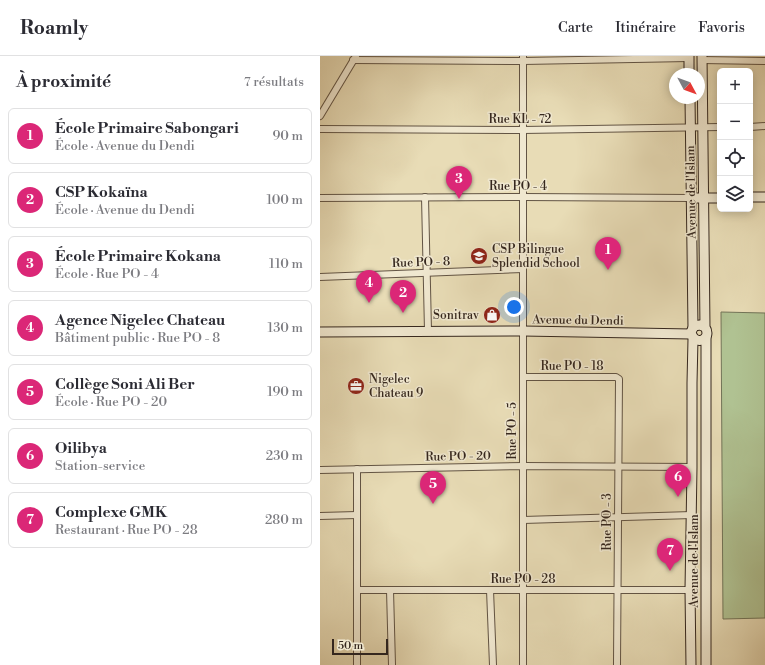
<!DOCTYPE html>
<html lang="fr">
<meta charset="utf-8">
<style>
body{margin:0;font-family:"Libre Bodoni",serif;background:#f2f2f3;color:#2b2b33}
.controls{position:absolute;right:12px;top:12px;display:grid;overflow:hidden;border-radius:6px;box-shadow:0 2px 10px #0003}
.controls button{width:36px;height:36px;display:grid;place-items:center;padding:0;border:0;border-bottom:1px solid #e1e1e2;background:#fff;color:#2b2b33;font:20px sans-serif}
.compass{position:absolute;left:349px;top:12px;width:36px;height:36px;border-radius:50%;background:#fff;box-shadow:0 2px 10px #0003;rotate:131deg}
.scale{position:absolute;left:12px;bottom:10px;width:56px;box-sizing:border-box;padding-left:4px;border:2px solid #35271e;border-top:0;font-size:11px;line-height:14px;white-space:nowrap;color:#35271e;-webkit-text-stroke:3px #f0e8d0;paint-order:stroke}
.you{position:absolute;left:194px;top:251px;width:14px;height:14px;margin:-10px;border:3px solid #fff;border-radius:50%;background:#1a73e8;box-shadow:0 0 0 6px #1a73e833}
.badge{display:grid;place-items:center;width:26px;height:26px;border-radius:50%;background:#db2777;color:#fff;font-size:13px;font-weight:700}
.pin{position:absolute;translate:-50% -33px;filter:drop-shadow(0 1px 2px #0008)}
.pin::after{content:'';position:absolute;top:21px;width:14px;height:12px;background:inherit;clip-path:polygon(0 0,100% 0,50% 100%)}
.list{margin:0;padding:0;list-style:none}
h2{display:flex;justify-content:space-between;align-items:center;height:52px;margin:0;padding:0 16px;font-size:17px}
h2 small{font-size:13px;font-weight:400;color:#7c7c81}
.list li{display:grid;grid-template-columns:26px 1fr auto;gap:12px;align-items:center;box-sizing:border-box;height:56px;margin:0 8px 8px;padding:0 8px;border:1px solid #e1e1e2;border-radius:6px}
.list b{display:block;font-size:15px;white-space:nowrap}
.list p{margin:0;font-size:13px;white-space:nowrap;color:#7c7c81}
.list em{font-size:13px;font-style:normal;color:#7c7c81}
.icon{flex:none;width:22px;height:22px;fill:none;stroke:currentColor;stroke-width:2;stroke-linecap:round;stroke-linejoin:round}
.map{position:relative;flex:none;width:445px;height:609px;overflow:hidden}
header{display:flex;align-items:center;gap:24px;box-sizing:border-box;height:56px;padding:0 20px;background:#fff;border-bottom:1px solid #e1e1e2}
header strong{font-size:19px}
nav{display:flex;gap:22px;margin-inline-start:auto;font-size:14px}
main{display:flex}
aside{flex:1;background:#fff}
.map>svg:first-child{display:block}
.green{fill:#b0c292;stroke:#727458}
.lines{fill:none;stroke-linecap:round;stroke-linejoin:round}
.street-casing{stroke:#625444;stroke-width:8}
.secondary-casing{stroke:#35271e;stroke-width:11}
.street{stroke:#f0e8d0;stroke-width:6}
.secondary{stroke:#f0e8d0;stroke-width:9}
.labels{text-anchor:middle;stroke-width:3;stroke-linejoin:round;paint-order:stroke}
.street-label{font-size:12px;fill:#35271e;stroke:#f0e8d0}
.poi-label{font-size:12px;fill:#35271e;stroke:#f0e8d0;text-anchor:start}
</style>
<header>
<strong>Roamly</strong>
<nav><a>Carte</a><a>Itinéraire</a><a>Favoris</a></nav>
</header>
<main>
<aside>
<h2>À proximité<small>7 résultats</small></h2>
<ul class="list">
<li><span class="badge">1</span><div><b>École Primaire Sabongari</b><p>École · Avenue du Dendi</p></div><em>90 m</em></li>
<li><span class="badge">2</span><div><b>CSP Kokaïna</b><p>École · Avenue du Dendi</p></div><em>100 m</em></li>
<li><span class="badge">3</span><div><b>École Primaire Kokana</b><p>École · Rue PO - 4</p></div><em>110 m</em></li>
<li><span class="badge">4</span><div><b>Agence Nigelec Chateau</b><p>Bâtiment public · Rue PO - 8</p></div><em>130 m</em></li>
<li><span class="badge">5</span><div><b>Collège Soni Ali Ber</b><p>École · Rue PO - 20</p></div><em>190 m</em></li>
<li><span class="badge">6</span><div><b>Oilibya</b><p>Station-service</p></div><em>230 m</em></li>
<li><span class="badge">7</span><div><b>Complexe GMK</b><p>Restaurant · Rue PO - 28</p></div><em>280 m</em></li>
</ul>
</aside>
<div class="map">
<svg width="445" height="609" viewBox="0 0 445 609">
<rect width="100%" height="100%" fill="#e8dcb6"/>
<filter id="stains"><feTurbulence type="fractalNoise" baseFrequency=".005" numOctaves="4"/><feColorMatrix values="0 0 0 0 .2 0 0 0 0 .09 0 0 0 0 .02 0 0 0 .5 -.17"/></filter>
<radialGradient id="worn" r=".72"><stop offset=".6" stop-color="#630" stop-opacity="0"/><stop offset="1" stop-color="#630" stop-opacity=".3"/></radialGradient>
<polygon class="green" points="401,256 445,257 445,562 403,563"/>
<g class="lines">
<g class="street-casing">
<g id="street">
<polyline points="33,4 203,5 369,2"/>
<polyline points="382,4 445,5"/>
<polyline points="0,60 36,0"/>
<polyline points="430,71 445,70"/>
<polyline points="0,73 203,74 400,71"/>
<polyline points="105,141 108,275"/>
<polyline points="0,142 204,141 371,142"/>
<polyline points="0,221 203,213"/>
<polyline points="203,321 296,321 299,323 297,609"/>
<polyline points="0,414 203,410 372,411"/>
<polyline points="0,460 37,459"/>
<polyline points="203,464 372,459"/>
<polyline points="37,534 370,534"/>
<polyline points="70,534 72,609"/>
<polyline points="170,534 173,609"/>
<polyline points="37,609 37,413"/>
<polyline points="203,609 203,0"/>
</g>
</g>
<g class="secondary-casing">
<g id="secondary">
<polyline points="369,0 369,18"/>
<path d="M 382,0 L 385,271 C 393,284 374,291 371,276 L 374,270 L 380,269 L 385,271"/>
<polyline points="370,42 373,272"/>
<polyline points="430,141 445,141"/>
<polyline points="377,142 400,142"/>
<polyline points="0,276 203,275 371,278"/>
<polyline points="386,282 386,609"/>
<polyline points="371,609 370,534 372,411 372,327 373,283"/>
</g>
</g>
<use href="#street" class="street"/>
<use href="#secondary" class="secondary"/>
</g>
<defs>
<g id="school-disc" transform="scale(0.9)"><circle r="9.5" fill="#8f2418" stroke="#f0e8d0"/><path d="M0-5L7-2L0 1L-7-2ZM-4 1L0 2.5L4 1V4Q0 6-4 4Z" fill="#fff"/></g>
<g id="shop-disc" transform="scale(0.9)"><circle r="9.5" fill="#8f2418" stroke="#f0e8d0"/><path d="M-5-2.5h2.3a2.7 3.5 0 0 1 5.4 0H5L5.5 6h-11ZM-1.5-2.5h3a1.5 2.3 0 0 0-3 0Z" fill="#fff"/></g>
<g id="office-disc" transform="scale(0.9)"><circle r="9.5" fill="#8f2418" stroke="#f0e8d0"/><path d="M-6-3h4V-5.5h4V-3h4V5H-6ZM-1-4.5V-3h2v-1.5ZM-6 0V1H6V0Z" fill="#fff"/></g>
</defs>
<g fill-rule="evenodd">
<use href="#school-disc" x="159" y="200"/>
<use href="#shop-disc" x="172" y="259"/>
<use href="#office-disc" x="36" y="330"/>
</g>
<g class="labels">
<g class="street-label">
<text x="200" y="67">Rue KL - 72</text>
<text x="198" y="134">Rue PO - 4</text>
<text transform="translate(371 136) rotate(-91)" y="4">Avenue de l'Islam</text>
<text transform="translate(101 206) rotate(-2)" y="4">Rue PO - 8</text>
<text transform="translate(258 264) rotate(1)" y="4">Avenue du Dendi</text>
<text x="252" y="314">Rue PO - 18</text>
<text transform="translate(192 375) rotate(-90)" y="4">Rue PO - 5</text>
<text transform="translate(138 400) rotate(-1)" y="4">Rue PO - 20</text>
<text transform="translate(287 466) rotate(-90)" y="4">Rue PO - 3</text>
<text transform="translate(374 505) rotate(-90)" y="4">Avenue de l'Islam</text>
<text x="203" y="527">Rue PO - 28</text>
</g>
<g class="poi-label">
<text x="172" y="197">CSP Bilingue<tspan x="172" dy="14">Splendid School</tspan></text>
<text x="159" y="263" text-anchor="end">Sonitrav</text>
<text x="49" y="327">Nigelec<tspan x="49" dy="14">Chateau 9</tspan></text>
</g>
</g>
<rect width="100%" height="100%" filter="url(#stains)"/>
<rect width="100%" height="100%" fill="url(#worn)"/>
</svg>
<div class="controls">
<button>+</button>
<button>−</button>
<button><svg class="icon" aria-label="locate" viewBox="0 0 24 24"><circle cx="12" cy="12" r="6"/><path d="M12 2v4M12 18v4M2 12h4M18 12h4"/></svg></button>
<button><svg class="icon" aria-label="layers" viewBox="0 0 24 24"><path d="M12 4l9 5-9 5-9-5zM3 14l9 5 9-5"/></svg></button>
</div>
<svg class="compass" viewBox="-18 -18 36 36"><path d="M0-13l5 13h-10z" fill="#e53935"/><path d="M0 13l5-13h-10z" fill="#7c7c81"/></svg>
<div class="scale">50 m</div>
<div class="you"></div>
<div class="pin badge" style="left:288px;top:214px">1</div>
<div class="pin badge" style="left:83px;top:257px">2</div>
<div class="pin badge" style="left:139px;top:143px">3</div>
<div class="pin badge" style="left:49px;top:247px">4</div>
<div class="pin badge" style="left:113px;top:448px">5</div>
<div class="pin badge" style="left:358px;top:441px">6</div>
<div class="pin badge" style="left:350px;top:515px">7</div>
</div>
</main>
